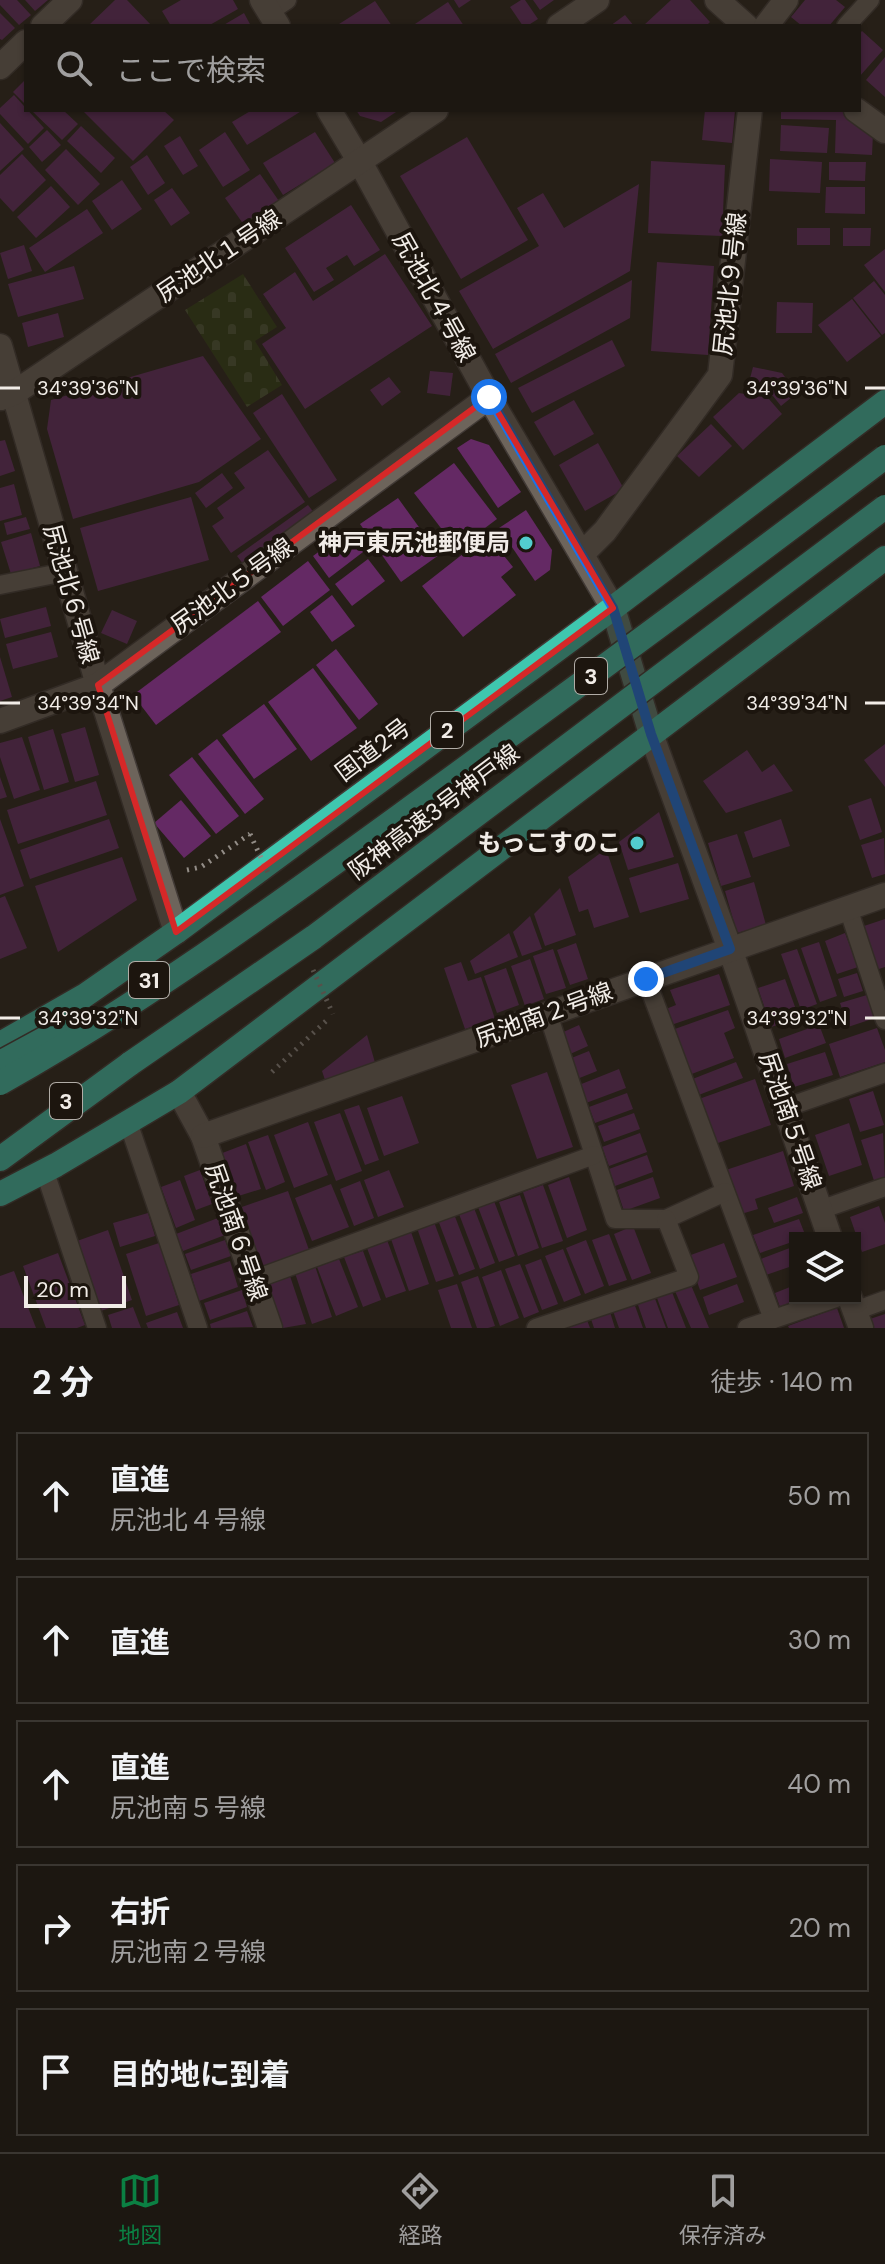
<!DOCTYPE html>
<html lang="ja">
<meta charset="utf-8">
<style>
body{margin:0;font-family:"DM Sans","Noto Sans JP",sans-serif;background:#29241f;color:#f1f3f6}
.controls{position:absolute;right:24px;bottom:24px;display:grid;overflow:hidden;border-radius:0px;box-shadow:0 2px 6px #0004}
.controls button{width:72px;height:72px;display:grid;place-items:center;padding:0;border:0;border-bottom:2px solid #3a3631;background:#1c1711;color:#f1f3f6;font:40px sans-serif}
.scale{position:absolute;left:24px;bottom:20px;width:102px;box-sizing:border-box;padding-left:8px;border:4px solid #f1ece7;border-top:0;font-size:22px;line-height:28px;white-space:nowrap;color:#f1ece7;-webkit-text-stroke:6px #1c150e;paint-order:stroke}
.stop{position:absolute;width:24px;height:24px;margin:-18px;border:6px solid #1a73e8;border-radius:50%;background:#fff}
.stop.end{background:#1a73e8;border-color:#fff;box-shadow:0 2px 8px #0008}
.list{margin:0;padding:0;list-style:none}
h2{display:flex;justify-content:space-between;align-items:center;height:104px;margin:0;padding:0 32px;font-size:34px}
h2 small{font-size:26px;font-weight:400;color:#a09f9f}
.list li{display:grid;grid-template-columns:52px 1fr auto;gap:24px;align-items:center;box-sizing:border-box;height:128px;margin:0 16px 16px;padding:0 16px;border:2px solid #3a3631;border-radius:0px}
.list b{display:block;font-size:30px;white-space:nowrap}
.list p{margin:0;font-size:26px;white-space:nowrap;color:#a09f9f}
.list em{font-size:26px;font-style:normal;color:#a09f9f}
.icon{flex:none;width:44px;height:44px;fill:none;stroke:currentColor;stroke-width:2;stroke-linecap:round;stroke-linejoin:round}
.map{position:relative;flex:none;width:885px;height:1328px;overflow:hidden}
.search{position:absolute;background:#1c1711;box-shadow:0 2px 6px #0004;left:24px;right:24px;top:24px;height:88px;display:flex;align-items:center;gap:20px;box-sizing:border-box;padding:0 28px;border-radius:0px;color:#a09f9f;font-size:30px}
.sheet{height:824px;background:#1c1711}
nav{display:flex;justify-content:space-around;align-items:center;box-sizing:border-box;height:112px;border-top:2px solid #3a3631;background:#1c1711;font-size:22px;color:#a09f9f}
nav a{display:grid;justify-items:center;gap:4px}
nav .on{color:#0b8043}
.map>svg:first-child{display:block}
.cemetery{fill:url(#cemetery-stones)}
.building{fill:#642964}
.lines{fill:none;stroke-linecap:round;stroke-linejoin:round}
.lane-casing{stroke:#413a36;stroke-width:21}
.street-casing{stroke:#413a36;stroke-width:27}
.secondary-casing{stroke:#413a36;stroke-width:27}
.highway-casing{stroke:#413a36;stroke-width:27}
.path{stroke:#938d87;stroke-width:5;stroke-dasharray:2 6;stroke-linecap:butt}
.lane{stroke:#6d645b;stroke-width:18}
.street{stroke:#6d645b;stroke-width:24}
.secondary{stroke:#5f8274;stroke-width:24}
.highway{stroke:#3fc7af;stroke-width:24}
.highway-bridge-casing{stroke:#413a36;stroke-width:27;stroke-linecap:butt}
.path-bridge{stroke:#938d87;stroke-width:5;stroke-dasharray:2 6;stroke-linecap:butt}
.highway-bridge{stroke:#3fc7af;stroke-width:24}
.route{stroke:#1a73e8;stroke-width:10}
.marked{fill:none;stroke:#d62828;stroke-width:6;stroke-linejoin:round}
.ticks{fill:none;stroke:#f1ece7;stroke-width:3}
.poi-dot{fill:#52cdce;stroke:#1c150e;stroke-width:3}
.labels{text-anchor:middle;stroke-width:8;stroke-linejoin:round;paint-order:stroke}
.shield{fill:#1c150e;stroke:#b1aca6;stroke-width:2}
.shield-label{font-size:22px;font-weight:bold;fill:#f1ece7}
.street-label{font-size:24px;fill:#f1ece7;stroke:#1c150e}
.poi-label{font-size:24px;font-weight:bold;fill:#f1ece7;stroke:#1c150e;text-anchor:end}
.ticks-label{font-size:20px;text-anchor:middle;fill:#f1ece7;stroke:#1c150e;stroke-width:8;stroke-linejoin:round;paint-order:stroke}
</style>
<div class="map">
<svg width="885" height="1328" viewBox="0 0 885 1328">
<defs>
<pattern id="cemetery-stones" width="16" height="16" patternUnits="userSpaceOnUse" patternTransform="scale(2)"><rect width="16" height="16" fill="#2e3c11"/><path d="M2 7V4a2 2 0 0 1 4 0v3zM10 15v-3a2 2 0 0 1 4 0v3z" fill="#4d5834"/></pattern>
</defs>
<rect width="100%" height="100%" fill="#261f17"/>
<polygon class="cemetery" points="243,274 277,327 255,341 282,385 247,407 185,310"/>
<g class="building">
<polygon points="0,0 17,0 31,15 19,25 0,5"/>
<polygon points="25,0 48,0 35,11"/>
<polygon points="115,0 127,0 152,26 88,26"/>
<polygon points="181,0 233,0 238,9 208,26 171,26 162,11"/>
<polygon points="454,0 471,0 459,8"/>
<polygon points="521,0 525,0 538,19 527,26 523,26 510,7"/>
<polygon points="533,0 554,0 540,10"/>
<polygon points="671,0 690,0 710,22 706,26 643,26"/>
<polygon points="805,0 836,0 845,7 829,26 802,26 791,17"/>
<polygon points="375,1 392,26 336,26"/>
<polygon points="448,2 464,26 412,26"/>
<polygon points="0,13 15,28 2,40 0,39"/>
<polygon points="244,13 251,26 222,26"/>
<polygon points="625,15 634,26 610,26"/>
<polygon points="862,31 883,50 859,77 859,34"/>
<polygon points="885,57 885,97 866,80"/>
<polygon points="26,79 26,105 13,92"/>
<polygon points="14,95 44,128 28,144 0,114 0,108"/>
<polygon points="31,110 63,110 78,124 62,140"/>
<polygon points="82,110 163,110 174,120 133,161"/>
<polygon points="252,110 303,110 247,145 232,122"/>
<polygon points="356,110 399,110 381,122 360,116"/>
<polygon points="705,110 735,110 732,143 702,140"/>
<polygon points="781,110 844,110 873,133 872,155 835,153 836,120 781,119"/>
<polygon points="0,123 24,149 0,171"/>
<polygon points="781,125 829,128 827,153 780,151"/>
<polygon points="81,126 115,158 101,173 67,141"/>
<polygon points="47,130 61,145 42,162 29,147"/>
<polygon points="225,132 250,170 223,187 199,150"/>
<polygon points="315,132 335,163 283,195 263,163"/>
<polygon points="180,136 198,166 183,175 164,146"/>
<polygon points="467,137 528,240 461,279 400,176"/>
<polygon points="66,149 100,184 78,205 45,170"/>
<polygon points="22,154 46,180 13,212 0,198 0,175"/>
<polygon points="147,155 165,183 148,195 130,167"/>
<polygon points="770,159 822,162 820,193 769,191"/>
<polygon points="651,161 725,165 722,236 648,233"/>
<polygon points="829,162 866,162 865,181 829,180"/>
<polygon points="260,174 279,201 244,225 225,198"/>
<polygon points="122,180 142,209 112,230 92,201"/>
<polygon points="639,184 630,271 493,349 459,291 539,246 517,208 543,193 564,228"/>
<polygon points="51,186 70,207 36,238 17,217"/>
<polygon points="826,187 865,187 865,214 825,213"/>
<polygon points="172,188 190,213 171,226 154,200"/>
<polygon points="351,205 380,250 354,266 347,255 326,268 334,280 314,292 285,248"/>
<polygon points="87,209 103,233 45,272 29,248"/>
<rect x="797" y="228" width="33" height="17"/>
<polygon points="843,228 871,228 870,246 843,246"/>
<polygon points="24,245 32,271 8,279 0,253"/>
<polygon points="885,249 885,292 864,265"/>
<polygon points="385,254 432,326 305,409 262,344 286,328 263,294 295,272 313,301"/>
<polygon points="657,262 714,266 708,355 651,351"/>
<polygon points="74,266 84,299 18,317 8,284"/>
<polygon points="632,280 630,318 511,383 495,354"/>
<polygon points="874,281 885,295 885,333 882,335 853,298"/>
<polygon points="852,299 881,336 847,362 818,325"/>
<polygon points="777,302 813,303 812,333 776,333"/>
<polygon points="58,313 64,337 28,347 22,323"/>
<polygon points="612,340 625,366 532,413 518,388"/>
<polygon points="203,356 261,439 199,482 73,519 47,429 51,400"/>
<polygon points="753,367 782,373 797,393 781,406 773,396 747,390"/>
<polygon points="430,371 453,373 450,396 427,393"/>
<polygon points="389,377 401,392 382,406 370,390"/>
<polygon points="739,393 768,398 782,414 743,450 713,417"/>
<polygon points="282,394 337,480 309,498 253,413"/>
<polygon points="574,400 594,434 554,456 534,422"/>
<polygon points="711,424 732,446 699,477 677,456"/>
<polygon points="471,439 489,445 521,492 498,508 457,448"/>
<polygon points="5,440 15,471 0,476 0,441"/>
<polygon points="598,443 624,489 585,511 559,465"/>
<polygon points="268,450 305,502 231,553 212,526 224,518 217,508 245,488 234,473"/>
<polygon points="454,463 497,519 457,549 414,493"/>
<polygon points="222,473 233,488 206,508 195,493"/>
<polygon points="14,484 22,515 0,521 0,488"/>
<polygon points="191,497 209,560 98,591 80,528"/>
<polygon points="398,498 439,555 401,582 360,524"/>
<polygon points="308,505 318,518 247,569 237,556"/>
<polygon points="526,510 552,550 550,570 535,581 499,528"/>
<polygon points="26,517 30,529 7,535 4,523"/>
<polygon points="351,528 367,549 329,578 313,556"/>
<polygon points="31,533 40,566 11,574 1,542"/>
<polygon points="487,535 513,567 501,577 516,595 463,637 422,586"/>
<polygon points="368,559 385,581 352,606 335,584"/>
<polygon points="308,561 330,590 283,626 261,597"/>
<polygon points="332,595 355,626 332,642 310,612"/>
<polygon points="258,601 281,632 156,725 133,695"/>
<polygon points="46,607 51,626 5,638 0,619"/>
<polygon points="112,610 137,621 127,644 101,633"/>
<polygon points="51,632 58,657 13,669 6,644"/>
<polygon points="336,649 378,704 359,720 316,665"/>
<polygon points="0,657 12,697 0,701"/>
<polygon points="313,668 357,728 311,761 268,702"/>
<polygon points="264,704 297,749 254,779 222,735"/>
<polygon points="85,727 99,775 75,782 61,734"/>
<polygon points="53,729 69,782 44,790 28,737"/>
<polygon points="22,737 40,790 14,799 0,757 0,743"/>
<polygon points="217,739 264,799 245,814 198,754"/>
<polygon points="885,744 885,787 864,760"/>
<polygon points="747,750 762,772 774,764 793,791 726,813 703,781"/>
<polygon points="192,757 239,816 216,834 169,775"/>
<polygon points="0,777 7,797 0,799"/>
<polygon points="96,781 107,815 18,844 7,810"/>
<polygon points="871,798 882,832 860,840 848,806"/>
<polygon points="181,800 211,836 184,858 154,823"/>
<polygon points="659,812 674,857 628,870 619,842"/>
<polygon points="0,819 24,886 0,895"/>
<polygon points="109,819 119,848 30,879 20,850"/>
<polygon points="781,819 790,846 753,858 744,832"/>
<polygon points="737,834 751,877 721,886 708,843"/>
<polygon points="884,838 885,874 872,878 861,845"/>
<polygon points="606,849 629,917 594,928 588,909 579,912 568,877"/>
<polygon points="122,857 137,900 58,952 35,886"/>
<polygon points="678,863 689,899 640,913 629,878"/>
<polygon points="754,882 766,925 737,933 725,891"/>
<polygon points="560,888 576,935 545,946 534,914"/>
<polygon points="5,896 27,948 0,959 0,898"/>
<polygon points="530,916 542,949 522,956 513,932"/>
<polygon points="885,919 885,967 876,970 861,927"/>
<polygon points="509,933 518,957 475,974 470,961"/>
<polygon points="845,933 858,967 837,974 825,941"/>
<polygon points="819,942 837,996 820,1002 801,948"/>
<polygon points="576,943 588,979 570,985 557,950"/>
<polygon points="553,949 566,988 546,994 533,956"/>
<polygon points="797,949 817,1004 801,1010 781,954"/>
<polygon points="530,959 544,999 525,1006 511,966"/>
<polygon points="461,962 468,981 481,977 495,1019 465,1029 444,968"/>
<polygon points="506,968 519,1005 497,1013 484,976"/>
<polygon points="857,973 863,991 844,997 838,979"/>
<polygon points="719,974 730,1005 671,1025 666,1009 676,1005 670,990"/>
<polygon points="785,979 799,1018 771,1027 758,988"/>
<polygon points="867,995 875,1018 848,1027 840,1003"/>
<polygon points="728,1010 735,1028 724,1033 734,1058 689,1075 672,1030"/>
<polygon points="815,1014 826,1043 785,1058 779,1039 807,1029 803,1018"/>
<polygon points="579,1025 588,1046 568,1055 559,1034"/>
<polygon points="877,1028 885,1050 885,1062 840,1077 829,1044"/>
<polygon points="367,1035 376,1066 325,1080 322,1071"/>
<polygon points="589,1051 597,1071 577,1079 569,1059"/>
<polygon points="825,1052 833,1075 794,1087 787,1064"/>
<polygon points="736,1062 743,1078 696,1096 690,1080"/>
<polygon points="619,1069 626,1088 586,1103 579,1085"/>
<polygon points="547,1072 573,1147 537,1159 511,1085"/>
<polygon points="755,1079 771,1125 715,1144 699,1099"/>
<polygon points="873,1091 884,1125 860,1132 849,1099"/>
<polygon points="627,1093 633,1109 595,1123 589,1107"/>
<polygon points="402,1096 419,1143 384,1156 367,1108"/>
<polygon points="359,1105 379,1160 365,1165 344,1110"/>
<polygon points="340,1113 362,1171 336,1181 314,1122"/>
<polygon points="634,1113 640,1129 604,1142 598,1126"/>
<polygon points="308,1122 328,1175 294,1188 274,1135"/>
<polygon points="849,1123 862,1165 829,1176 815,1135"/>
<polygon points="640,1133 647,1152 609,1166 602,1147"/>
<polygon points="883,1133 885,1181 875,1184 861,1140"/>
<polygon points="268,1135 285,1182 266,1190 248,1142"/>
<polygon points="246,1144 261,1189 232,1198 217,1155"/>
<polygon points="783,1151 794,1186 755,1199 758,1209 741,1214 726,1170"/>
<polygon points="647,1155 653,1172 615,1186 609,1169"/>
<polygon points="200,1170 212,1204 196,1210 184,1176"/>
<polygon points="389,1170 404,1207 378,1217 364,1180"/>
<polygon points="569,1177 587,1230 567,1238 548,1185"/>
<polygon points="653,1177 660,1198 624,1211 617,1190"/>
<polygon points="180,1180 195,1220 176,1228 161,1187"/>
<polygon points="360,1181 374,1218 354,1226 340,1189"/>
<polygon points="331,1184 349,1227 312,1241 295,1198"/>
<polygon points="543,1185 563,1241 542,1248 523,1192"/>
<polygon points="288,1191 309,1250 260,1267 239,1208"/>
<polygon points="520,1195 539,1248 518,1256 499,1202"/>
<polygon points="797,1197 803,1213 774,1223 768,1208"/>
<polygon points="494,1201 515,1256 499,1262 478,1207"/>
<polygon points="879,1206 885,1223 885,1244 862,1252 850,1217"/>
<polygon points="474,1208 495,1263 480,1269 459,1214"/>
<polygon points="148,1213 155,1236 120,1247 113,1223"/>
<polygon points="454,1214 475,1269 459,1275 438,1220"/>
<polygon points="218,1218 225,1235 183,1251 176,1234"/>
<polygon points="799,1219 806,1237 795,1238 795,1241 760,1253 753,1235"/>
<polygon points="434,1222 454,1276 436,1282 417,1228"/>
<polygon points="633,1226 651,1273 632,1280 614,1234"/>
<polygon points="108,1230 132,1300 101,1311 77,1241"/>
<polygon points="411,1232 429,1284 409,1291 391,1239"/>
<polygon points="609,1234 627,1280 609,1286 592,1240"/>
<polygon points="225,1240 231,1256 191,1270 185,1254"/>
<polygon points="387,1240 406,1291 386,1298 367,1248"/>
<polygon points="586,1240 604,1286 585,1294 566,1248"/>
<polygon points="159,1243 179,1305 146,1316 126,1254"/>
<polygon points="724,1243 737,1277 700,1290 688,1256"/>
<polygon points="795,1246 795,1265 766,1275 761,1259"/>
<polygon points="563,1249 581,1295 564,1302 545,1256"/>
<polygon points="363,1251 381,1300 363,1307 344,1257"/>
<polygon points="58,1253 85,1325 77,1328 46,1328 23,1266"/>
<polygon points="339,1259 358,1307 336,1316 317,1267"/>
<polygon points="541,1259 558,1304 542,1310 525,1265"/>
<polygon points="230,1261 238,1287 199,1301 191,1274"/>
<polygon points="520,1264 539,1312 524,1318 505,1269"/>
<polygon points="315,1266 332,1317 312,1324 295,1273"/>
<polygon points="501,1270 519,1318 500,1326 482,1277"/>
<polygon points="14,1271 36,1328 0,1328 0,1276"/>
<polygon points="290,1276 306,1324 283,1328 268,1284"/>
<polygon points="478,1276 495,1326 488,1328 477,1328 461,1282"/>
<polygon points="457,1284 472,1328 451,1328 438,1290"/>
<polygon points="737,1284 744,1302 709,1315 703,1297"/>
<polygon points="691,1285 709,1328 691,1328 675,1291"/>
<polygon points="795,1285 795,1298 811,1298 781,1310 775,1293"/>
<polygon points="242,1290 247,1307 210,1320 204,1303"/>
<polygon points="672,1292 686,1328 668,1328 657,1298"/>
<polygon points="654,1296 666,1328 646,1328 637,1302"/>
<polygon points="634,1303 643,1328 619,1328 613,1311"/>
<polygon points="133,1307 141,1328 112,1328 108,1315"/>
<polygon points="837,1308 844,1328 789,1328 788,1326"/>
<polygon points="247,1311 253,1327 211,1328 210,1324"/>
<polygon points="177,1312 183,1328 148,1328 146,1323"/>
<polygon points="610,1312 615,1328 594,1328 591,1319"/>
<polygon points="885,1314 885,1328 873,1328 870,1319"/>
<polygon points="587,1320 590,1328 568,1328"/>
</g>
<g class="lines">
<g class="lane-casing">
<g id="lane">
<polyline points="269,12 287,0"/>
<polyline points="846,26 870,0"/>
<polyline points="0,585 65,572"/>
<polyline points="848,908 885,1020"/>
<polyline points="646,979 773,1319"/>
<polyline points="548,1014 615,1219 666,1219 725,1192"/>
<polyline points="785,1108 885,1073"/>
<polyline points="128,1122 198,1328"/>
<polyline points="45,1172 97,1328"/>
<polyline points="820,1210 885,1187"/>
<polyline points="253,1280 594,1155"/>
<polyline points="855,1311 885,1300"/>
<polyline points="536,1328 689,1277 666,1219"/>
<polyline points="747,1328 836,1298"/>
</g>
</g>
<g class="street-casing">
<g id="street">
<polyline points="262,0 278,26"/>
<polyline points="717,0 746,26"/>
<polyline points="43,26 70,0"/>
<polyline points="559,26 597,0"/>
<polyline points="766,26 786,0"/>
<polyline points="0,67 26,42"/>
<polyline points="329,110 360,162 489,397 613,608"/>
<polyline points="856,110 885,131"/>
<polyline points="0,346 98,685 176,932"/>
<polyline points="1,398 14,393 436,110"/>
<polyline points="582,554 605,531 720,375 750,110"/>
<polyline points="0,721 98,685 489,397"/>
<polyline points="651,734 730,949 830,1238"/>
<polyline points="179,1092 203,1136 270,1328"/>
<polyline points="203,1136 885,895"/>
<polyline points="850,1298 861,1328"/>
</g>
</g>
<g class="secondary-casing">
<polyline id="secondary" points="613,608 651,734"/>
</g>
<g class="highway-casing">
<g id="highway">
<polyline points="0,1044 84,996 176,932 613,608 885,402"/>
<polyline points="0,1159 131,1063"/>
<polyline points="0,1194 56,1165 179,1092 885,558"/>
</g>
</g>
<g class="path">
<polyline points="187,870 201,867 250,834"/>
<polyline points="272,1072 326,1021"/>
</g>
<use href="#lane" class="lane"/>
<use href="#street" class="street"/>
<use href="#secondary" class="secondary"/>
<use href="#highway" class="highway"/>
<g class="highway-bridge-casing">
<g id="highway-bridge">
<polyline points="0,1063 66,1027"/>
<polyline points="131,1063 314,937 885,507"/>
<path d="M 0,1083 C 150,999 288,897 427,796 C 581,684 733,572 885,457"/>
</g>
</g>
<g class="path-bridge">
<polyline points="250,834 270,877"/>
<polyline points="313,970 333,1014"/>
</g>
<use href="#highway-bridge" class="highway-bridge"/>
</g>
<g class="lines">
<polyline class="route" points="489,397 613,608 651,734 730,949 646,979"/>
</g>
<path d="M0 0H885V1328H0ZM 489,397 L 613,608 L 176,932 L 98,685 Z" fill="#261f17" fill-opacity=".55" fill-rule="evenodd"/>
<path class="marked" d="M 489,397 L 613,608 L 176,932 L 98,685 Z"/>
<path class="ticks" d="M 0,388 L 20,388M 865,388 L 885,388M 0,703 L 20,703M 865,703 L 885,703M 0,1018 L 20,1018M 865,1018 L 885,1018"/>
<g class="poi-dot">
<circle cx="526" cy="543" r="8"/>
<circle cx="637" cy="843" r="8"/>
</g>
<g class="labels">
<g class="shield">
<rect x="575" y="658" width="32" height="36" rx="6"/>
<rect x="431" y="712" width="32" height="36" rx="6"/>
<rect x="129" y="962" width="40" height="36" rx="6"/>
<rect x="50" y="1083" width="32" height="36" rx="6"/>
</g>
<g class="shield-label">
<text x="591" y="684">3</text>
<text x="447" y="738">2</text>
<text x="149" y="988">31</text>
<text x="66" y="1109">3</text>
</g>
<g class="street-label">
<text transform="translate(219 256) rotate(-34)" y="8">尻池北１号線</text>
<text transform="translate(730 284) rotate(-84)" y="8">尻池北９号線</text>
<text transform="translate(434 297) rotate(61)" y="8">尻池北４号線</text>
<text transform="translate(232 586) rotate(-36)" y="8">尻池北５号線</text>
<text transform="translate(71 594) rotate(74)" y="8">尻池北６号線</text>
<text transform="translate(373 750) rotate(-37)" y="8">国道2号</text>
<text transform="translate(434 812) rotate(-37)" y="8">阪神高速3号神戸線</text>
<text transform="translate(544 1015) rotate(-20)" y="8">尻池南２号線</text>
<text transform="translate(790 1121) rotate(71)" y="8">尻池南５号線</text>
<text transform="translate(236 1232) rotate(71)" y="8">尻池南６号線</text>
</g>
<g class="poi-label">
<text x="510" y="551">神戸東尻池郵便局</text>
<text x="621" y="851">もっこすのこ</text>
</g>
</g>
<g class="ticks-label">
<text x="88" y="395">34°39'36"N</text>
<text x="797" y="395">34°39'36"N</text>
<text x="88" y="710">34°39'34"N</text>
<text x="797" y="710">34°39'34"N</text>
<text x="88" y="1025">34°39'32"N</text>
<text x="797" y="1025">34°39'32"N</text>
</g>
</svg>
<div class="controls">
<button><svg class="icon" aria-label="layers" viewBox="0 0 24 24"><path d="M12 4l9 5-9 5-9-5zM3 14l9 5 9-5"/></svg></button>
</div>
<div class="scale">20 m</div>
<div class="stop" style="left:489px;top:397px"></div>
<div class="stop end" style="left:646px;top:979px"></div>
<div class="search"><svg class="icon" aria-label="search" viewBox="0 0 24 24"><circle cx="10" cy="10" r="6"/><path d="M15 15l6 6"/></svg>ここで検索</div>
</div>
<section class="sheet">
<h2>2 分<small>徒歩 · 140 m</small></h2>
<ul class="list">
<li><svg class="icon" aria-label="ahead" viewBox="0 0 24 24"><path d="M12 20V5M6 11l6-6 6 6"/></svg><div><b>直進</b><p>尻池北４号線</p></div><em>50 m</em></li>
<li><svg class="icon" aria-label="ahead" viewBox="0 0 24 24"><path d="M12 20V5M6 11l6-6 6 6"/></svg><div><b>直進</b></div><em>30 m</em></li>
<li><svg class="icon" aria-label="ahead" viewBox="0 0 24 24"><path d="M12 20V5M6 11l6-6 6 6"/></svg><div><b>直進</b><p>尻池南５号線</p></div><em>40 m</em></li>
<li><svg class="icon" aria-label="right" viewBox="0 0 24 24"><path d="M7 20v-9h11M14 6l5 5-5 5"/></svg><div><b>右折</b><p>尻池南２号線</p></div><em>20 m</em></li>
<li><svg class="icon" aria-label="arrive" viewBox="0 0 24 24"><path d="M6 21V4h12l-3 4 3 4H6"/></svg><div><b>目的地に到着</b></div></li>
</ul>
</section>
<nav>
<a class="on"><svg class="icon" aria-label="map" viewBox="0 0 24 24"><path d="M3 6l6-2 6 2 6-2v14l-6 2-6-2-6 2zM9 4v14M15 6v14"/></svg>地図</a>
<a><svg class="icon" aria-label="directions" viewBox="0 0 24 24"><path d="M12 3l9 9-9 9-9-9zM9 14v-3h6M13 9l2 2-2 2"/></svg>経路</a>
<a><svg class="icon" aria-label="saved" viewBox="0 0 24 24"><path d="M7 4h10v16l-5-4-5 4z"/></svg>保存済み</a>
</nav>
